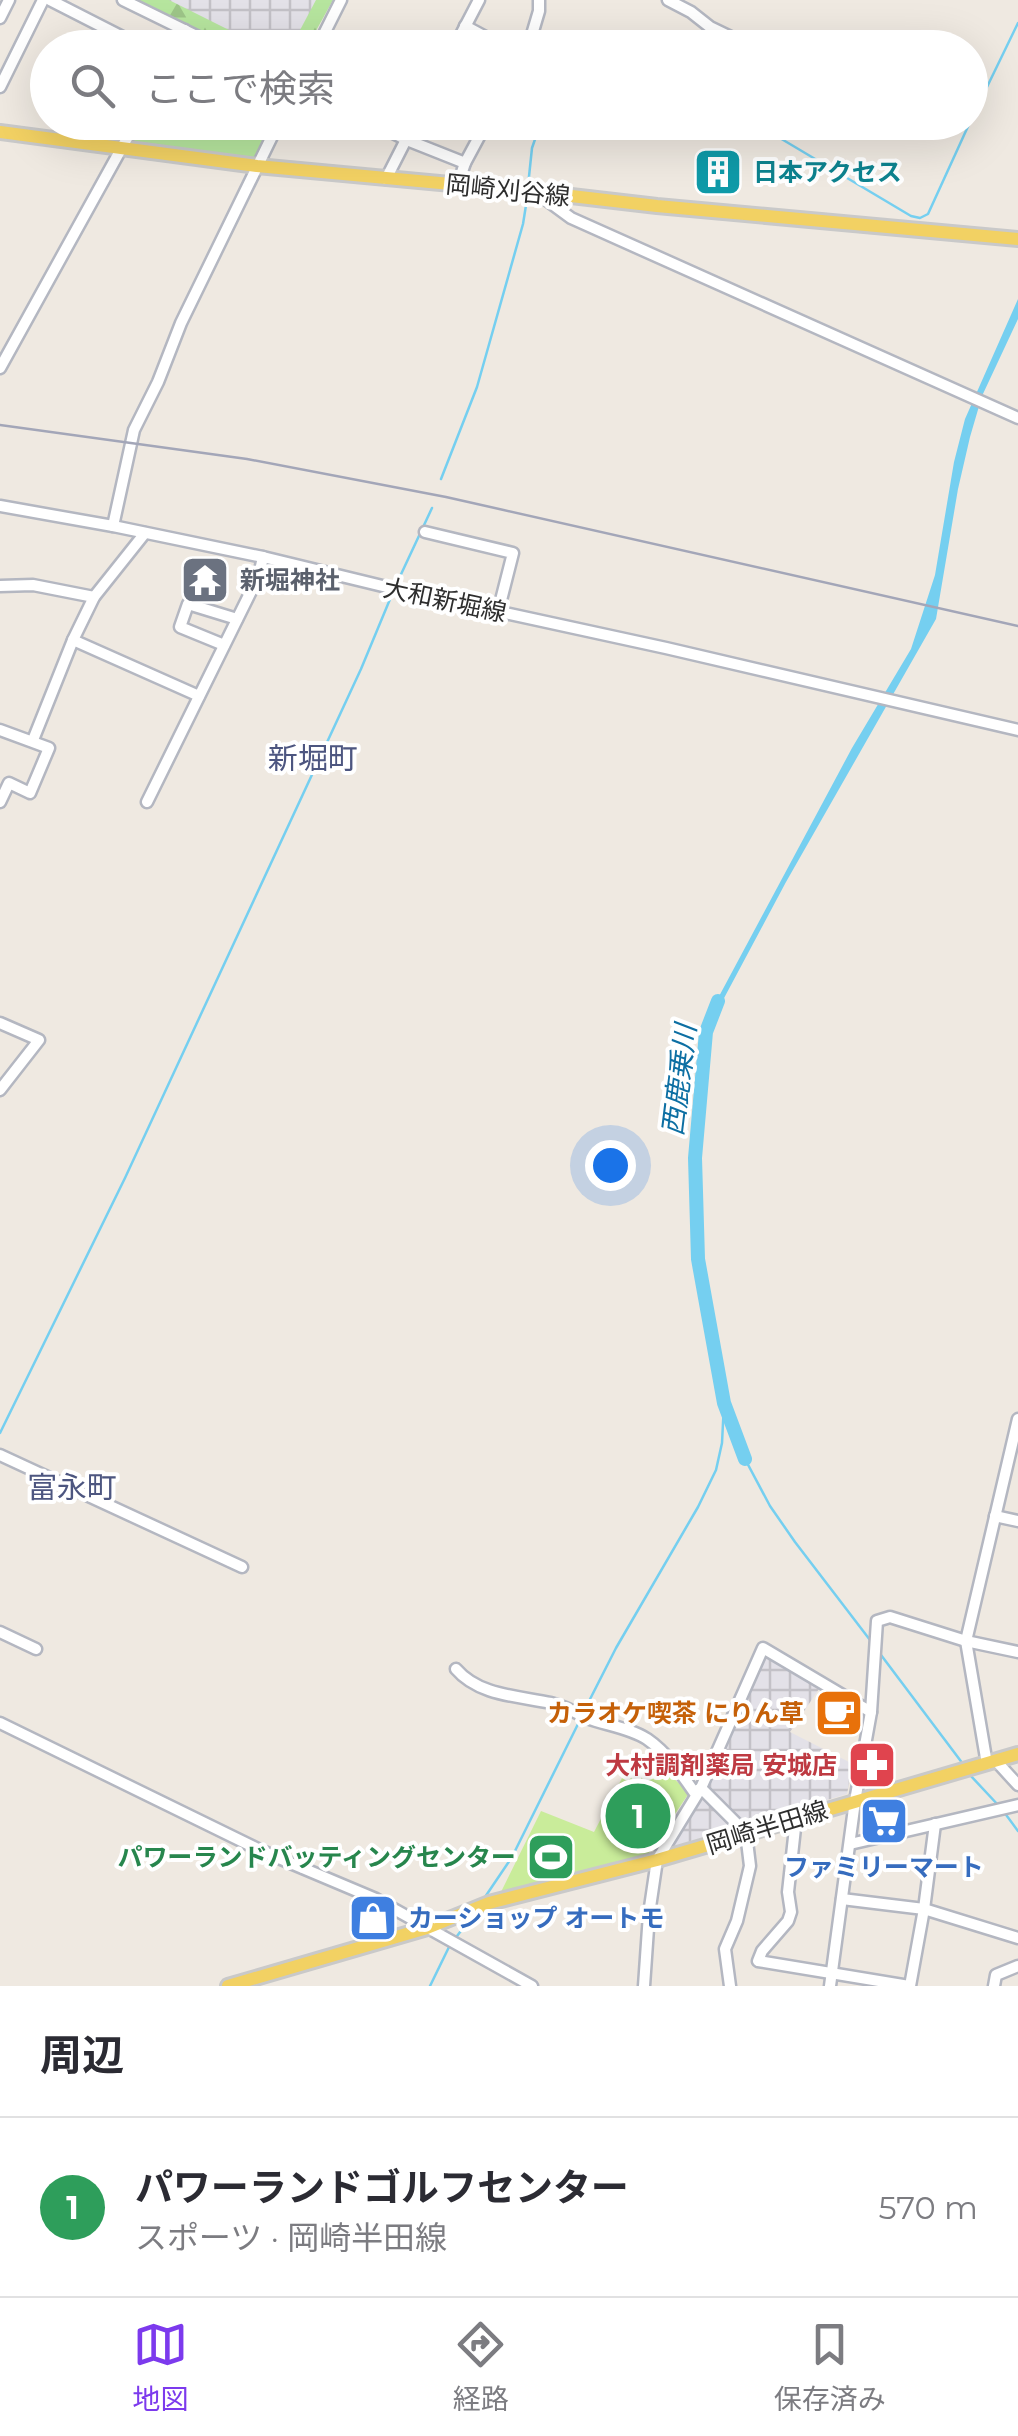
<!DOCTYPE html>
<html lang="ja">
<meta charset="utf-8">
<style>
body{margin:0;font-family:Montserrat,"Noto Sans JP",sans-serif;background:#f2f2f3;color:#2b2b33}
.you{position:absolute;left:610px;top:1165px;width:35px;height:35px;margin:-25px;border:8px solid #fff;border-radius:50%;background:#1a73e8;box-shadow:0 0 0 15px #1a73e833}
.badge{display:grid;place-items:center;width:65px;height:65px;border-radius:50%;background:#7c3aed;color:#fff;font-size:32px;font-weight:700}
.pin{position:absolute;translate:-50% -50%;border:5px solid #fff;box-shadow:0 2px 10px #0006}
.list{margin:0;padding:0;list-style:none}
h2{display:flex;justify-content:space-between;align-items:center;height:130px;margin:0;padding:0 40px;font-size:42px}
h2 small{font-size:32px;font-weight:400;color:#7c7c81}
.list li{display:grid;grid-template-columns:65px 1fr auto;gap:30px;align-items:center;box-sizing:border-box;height:180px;padding:0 40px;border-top:2px solid #e1e1e2}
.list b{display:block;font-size:38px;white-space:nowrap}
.list p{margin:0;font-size:32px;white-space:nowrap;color:#7c7c81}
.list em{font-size:32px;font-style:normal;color:#7c7c81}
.icon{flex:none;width:55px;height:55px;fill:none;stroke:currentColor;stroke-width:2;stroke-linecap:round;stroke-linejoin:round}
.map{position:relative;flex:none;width:1018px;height:1986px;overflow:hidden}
.search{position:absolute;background:#fff;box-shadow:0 10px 40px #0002;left:30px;right:30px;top:30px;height:110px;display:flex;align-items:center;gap:25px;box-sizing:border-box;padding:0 35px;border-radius:55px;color:#7c7c81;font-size:38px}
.sheet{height:310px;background:#fff}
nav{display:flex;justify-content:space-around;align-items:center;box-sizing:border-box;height:140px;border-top:2px solid #e1e1e2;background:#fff;font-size:28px;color:#7c7c81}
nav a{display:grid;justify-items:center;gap:5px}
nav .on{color:#7c3aed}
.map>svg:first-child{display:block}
.industrial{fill:url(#industrial-grid)}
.grass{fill:#b6e59e}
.forest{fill:url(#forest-firs)}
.pitch{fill:#c9ec9a}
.water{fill:#75cff0}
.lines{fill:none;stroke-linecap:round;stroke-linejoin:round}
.stream{stroke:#75cff0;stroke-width:2.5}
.river{stroke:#75cff0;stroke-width:14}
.minor-casing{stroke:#b4b7c1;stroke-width:15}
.major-casing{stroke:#c9c9c9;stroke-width:18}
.minor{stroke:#fff;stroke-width:10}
.major{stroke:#f2d163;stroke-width:12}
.rail{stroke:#a3a6b8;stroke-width:2.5}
.labels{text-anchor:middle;stroke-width:8;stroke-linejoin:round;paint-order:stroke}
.culture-label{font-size:25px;font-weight:bold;fill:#0d838f;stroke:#fff;text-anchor:start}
.street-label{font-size:25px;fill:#2e2e2e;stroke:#fff}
.worship-label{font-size:25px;font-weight:bold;fill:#5b616d;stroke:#fff;text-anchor:start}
.food-label{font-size:25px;font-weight:bold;fill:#c56008;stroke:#fff;text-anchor:end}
.health-label{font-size:25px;font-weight:bold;fill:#be3a42;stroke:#fff;text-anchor:end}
.leisure-label{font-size:25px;font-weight:bold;fill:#27864d;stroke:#fff;text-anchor:end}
.shop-label{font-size:25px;font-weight:bold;fill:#366cbe;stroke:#fff}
.water-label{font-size:28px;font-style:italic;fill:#0d6fa3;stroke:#fff}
.quarter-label{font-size:30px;fill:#4d5680;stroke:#fff}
</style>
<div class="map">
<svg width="1018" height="1986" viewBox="0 0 1018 1986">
<defs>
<pattern id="industrial-grid" width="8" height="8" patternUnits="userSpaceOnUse" patternTransform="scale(2.5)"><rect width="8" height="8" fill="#e3e1e8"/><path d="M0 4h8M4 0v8" fill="none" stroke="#c3c1c7"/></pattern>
<pattern id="forest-firs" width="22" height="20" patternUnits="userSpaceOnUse" patternTransform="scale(2.5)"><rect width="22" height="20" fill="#b6e59e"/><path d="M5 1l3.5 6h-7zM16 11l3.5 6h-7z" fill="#9dc588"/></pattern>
</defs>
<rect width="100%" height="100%" fill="#efe9e1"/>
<g class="industrial">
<polygon points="125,0 332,0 307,48 230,47"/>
<polygon points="766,1656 819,1689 790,1732 853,1764 847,1794 674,1846"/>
</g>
<polygon class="grass" points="265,123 274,123 254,165 127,140 134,127 257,138"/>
<g class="forest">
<polygon points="132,0 169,0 263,47 233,47"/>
<polygon points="316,0 333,0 307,47 291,47"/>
</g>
<polygon class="pitch" points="634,1755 668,1773 689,1793 643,1862 571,1879 575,1868 567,1879 498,1898 541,1811 594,1832"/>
<polygon class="water" points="1018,299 1018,319 982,396 970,437 958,489 936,619 786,882 715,1015 709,1015 852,748 911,649 935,575 954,462 965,419"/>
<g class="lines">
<g class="stream">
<polyline points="971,120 1018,23"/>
<polyline points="753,122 911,216 920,218 928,214 970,122"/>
<polyline points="528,186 532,148 541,122"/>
<polyline points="441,479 477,387 523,224 527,199"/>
<polyline points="396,585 432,508"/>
<polyline points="0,1433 125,1178 361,669 393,592"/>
<polyline points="745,1459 770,1506 795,1542 870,1640"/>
<polyline points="878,1651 963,1764"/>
<polyline points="584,1711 616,1648 698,1507 716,1470 722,1443 724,1403"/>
<polyline points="970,1775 999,1806"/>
<polyline points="1004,1812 1018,1831"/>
<polyline points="483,1900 512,1857 581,1718"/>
<polyline points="454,1940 473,1915"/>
<polyline points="430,1986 449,1947"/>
</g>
<polyline class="river" points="718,1001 706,1032 695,1158 698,1259 724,1403 745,1459"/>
<g class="minor-casing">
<g id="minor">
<polyline points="50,0 144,48"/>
<polyline points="123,0 221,48"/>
<polyline points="668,0 691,12 710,27 739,41"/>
<polyline points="0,18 9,0"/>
<polyline points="465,26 506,48"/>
<polyline points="175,48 185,30"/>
<polyline points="317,48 341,0"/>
<polyline points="454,48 479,0"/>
<polyline points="528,48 539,11 539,0"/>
<polyline points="0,87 43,0"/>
<polyline points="372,122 407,140 465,163"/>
<polyline points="460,178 465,163 487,122"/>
<polyline points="386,179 415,122"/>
<polyline points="537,193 571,218 1018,418"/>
<polyline points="0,368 136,122"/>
<polyline points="0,506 113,526 263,557 399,590 666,648 1018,730"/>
<polyline points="113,526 134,430 158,382 181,323 279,122"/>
<polyline points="425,532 513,553 498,612"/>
<polyline points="0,586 33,585 94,597"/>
<polyline points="73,640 199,696"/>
<polyline points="224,645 180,627 188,604 237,619"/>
<polyline points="0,730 49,748 30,793 9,783 0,802"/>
<polyline points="33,740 73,640 94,597 145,533"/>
<polyline points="147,802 259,575 263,557"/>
<polyline points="0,1023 39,1040 0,1090"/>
<polyline points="0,1455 242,1567"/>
<polyline points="995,1516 1018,1521"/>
<polyline points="0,1632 36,1649"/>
<path d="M 456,1669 C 479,1696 519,1696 551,1703 C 564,1706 575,1712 587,1718 C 606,1725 630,1728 647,1739 C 666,1752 681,1773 694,1792 L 701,1788 L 746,1833 L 750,1866 L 737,1921 L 725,1949 L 730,1986"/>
<polyline points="0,1723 262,1851 376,1899 532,1986"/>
<polyline points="997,1762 1018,1785"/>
<polyline points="987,1764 966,1641 1018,1419"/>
<polyline points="796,1819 788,1892 791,1912 788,1921 762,1951 758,1961 909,1986"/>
<polyline points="850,1844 1018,1805"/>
<polyline points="842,1899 924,1909 1018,1938"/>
<polyline points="644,1986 649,1914 657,1860 701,1788 763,1648 871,1712"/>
<polyline points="830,1986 855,1801 871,1712 877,1621 890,1617 966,1641 1018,1652"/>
<polyline points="910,1986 924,1909 935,1824"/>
<polyline points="994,1986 996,1975 1018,1966"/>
</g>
</g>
<g class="major-casing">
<g id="major">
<polyline points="0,132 257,166 537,192 657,206 1018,239"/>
<polyline points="228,1986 427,1928 489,1903 657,1860 1018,1754"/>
</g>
</g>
<use href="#minor" class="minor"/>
<use href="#major" class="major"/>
<polyline class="rail" points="0,425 247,459 446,497 1018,626"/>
</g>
<defs>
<g id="building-square" transform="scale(2.5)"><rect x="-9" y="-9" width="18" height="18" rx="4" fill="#0f9aa8" stroke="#fff"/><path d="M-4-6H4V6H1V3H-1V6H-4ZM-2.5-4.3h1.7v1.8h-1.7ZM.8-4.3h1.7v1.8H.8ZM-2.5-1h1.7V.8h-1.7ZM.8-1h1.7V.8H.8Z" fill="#fff"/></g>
<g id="temple-square" transform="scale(2.5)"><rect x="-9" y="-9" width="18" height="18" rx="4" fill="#6b7280" stroke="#fff"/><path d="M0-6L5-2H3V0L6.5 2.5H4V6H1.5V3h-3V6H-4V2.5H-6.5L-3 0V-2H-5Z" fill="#fff"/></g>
<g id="cafe-square" transform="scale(2.5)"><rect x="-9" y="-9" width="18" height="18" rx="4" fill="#e8710a" stroke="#fff"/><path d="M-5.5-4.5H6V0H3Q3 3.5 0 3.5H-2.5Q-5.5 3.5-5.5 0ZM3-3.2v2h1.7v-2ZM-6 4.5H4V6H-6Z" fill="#fff"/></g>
<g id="pharmacy-square" transform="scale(2.5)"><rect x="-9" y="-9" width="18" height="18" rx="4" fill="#e0444e" stroke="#fff"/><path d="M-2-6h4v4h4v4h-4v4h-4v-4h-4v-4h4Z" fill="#fff"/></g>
<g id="supermarket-square" transform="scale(2.5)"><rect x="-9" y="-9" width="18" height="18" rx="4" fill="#3f7fe0" stroke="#fff"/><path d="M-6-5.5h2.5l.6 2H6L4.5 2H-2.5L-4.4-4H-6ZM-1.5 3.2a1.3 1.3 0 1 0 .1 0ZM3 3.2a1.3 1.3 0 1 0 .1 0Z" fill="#fff"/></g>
<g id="stadium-square" transform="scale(2.5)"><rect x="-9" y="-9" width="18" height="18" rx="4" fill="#2e9e5b" stroke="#fff"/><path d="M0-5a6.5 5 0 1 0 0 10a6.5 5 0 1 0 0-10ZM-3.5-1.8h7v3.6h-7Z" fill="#fff"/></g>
<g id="shop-square" transform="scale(2.5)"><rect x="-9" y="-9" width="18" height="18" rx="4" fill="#3f7fe0" stroke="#fff"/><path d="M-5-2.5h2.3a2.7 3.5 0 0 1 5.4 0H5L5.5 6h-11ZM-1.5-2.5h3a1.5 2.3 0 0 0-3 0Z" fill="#fff"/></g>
</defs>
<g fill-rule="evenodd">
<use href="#building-square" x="718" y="172"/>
<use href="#temple-square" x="205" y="580"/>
<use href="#cafe-square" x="839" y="1713"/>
<use href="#pharmacy-square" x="872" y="1765"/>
<use href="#supermarket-square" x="884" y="1821"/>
<use href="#stadium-square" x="551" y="1857"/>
<use href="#shop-square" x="373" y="1918"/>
</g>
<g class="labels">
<g class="culture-label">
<text x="753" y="181">日本アクセス</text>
</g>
<g class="street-label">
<text transform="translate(508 190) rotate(6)" y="9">岡崎刈谷線</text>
<text transform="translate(445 600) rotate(12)" y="9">大和新堀線</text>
<text transform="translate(767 1827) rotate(-17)" y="9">岡崎半田線</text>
</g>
<g class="worship-label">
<text x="240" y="589">新堀神社</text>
</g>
<g class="food-label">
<text x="804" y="1722">カラオケ喫茶 にりん草</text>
</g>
<g class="health-label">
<text x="837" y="1774">大村調剤薬局 安城店</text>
</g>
<g class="leisure-label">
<text x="516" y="1866">パワーランドバッティングセンター</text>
</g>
<g class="shop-label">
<text x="884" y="1876">ファミリーマート</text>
<text x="408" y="1927" text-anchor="start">カーショップ オートモ</text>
</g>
<g class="water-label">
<text transform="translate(679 1080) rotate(-83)" y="10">西鹿乗川</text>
</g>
<g class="quarter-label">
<text x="313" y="769">新堀町</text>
<text x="72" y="1498">富永町</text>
</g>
</g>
</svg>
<div class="you"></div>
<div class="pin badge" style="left:638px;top:1816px;background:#2e9e5b">1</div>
<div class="search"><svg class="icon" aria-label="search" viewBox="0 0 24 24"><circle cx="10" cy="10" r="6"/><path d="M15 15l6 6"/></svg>ここで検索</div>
</div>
<section class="sheet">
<h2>周辺<small></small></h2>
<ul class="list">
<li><span class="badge" style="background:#2e9e5b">1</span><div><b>パワーランドゴルフセンター</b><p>スポーツ · 岡崎半田線</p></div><em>570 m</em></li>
</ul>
</section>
<nav>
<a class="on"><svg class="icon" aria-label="map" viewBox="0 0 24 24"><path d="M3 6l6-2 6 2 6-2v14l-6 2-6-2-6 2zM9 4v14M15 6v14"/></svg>地図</a>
<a><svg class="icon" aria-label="directions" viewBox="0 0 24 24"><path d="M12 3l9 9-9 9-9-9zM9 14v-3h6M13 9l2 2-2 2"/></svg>経路</a>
<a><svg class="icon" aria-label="saved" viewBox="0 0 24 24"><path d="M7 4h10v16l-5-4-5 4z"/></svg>保存済み</a>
</nav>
